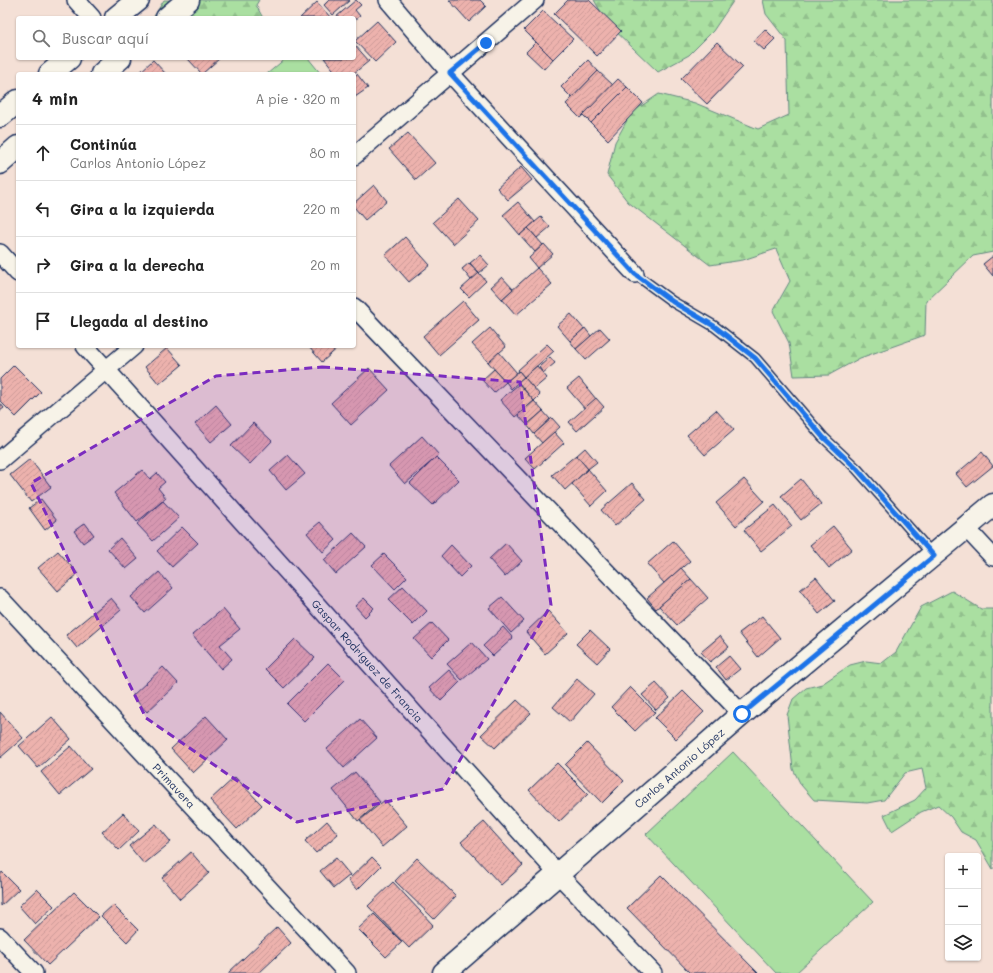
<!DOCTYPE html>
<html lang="es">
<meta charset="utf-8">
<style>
body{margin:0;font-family:Mali,sans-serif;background:#f6f6f6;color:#222}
.controls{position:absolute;right:12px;bottom:12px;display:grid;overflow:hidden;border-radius:4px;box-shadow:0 1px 3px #0004}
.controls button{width:36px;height:36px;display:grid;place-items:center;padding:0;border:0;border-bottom:1px solid #e0e0e0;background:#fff;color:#222;font:20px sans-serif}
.stop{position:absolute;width:12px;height:12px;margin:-9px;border:3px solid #1a73e8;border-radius:50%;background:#fff}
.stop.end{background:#1a73e8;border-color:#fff;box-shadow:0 1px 4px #0008}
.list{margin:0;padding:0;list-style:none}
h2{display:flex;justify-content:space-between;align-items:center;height:52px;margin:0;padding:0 16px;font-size:17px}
h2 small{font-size:13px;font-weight:400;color:#767676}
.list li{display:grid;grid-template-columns:26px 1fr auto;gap:12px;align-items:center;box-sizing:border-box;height:56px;padding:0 16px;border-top:1px solid #e0e0e0}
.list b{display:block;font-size:15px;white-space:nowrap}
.list p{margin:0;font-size:13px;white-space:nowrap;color:#767676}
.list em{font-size:13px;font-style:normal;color:#767676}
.icon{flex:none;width:22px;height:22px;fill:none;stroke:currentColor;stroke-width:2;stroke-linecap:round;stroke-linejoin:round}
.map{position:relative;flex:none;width:993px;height:973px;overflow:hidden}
.search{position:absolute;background:#fff;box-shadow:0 1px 3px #0004;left:16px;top:16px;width:340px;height:44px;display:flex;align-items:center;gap:10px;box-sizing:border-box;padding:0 14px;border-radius:4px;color:#767676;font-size:15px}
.panel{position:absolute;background:#fff;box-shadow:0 1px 3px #0004;left:16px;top:72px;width:340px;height:276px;border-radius:4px}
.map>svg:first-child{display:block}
.green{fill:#aadfa1;stroke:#628780}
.forest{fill:url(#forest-firs);stroke:#628780}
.building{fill:url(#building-hatch);stroke:#1b2f5e}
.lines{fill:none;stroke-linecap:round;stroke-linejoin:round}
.lane-casing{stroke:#1b2f5e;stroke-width:12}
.street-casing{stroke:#1b2f5e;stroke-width:20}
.secondary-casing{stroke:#1b2f5e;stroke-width:25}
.lane{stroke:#f7f3e8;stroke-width:9}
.street{stroke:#f7f3e8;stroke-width:17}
.secondary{stroke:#f7f3e8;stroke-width:22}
.route{stroke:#1a73e8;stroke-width:5}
.marked{fill:#7b2cbf;fill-opacity:0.2;stroke:#7b2cbf;stroke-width:3;stroke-dasharray:8 5;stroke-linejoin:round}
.labels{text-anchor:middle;stroke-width:3;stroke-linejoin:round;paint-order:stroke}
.street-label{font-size:11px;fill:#1b2f5e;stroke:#f7f3e8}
</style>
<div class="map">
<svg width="993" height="973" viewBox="0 0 993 973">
<defs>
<pattern id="forest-firs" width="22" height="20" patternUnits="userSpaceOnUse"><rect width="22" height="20" fill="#aadfa1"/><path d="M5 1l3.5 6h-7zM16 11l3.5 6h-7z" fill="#92c08d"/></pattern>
<pattern id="building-hatch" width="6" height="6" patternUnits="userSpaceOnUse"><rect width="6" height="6" fill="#edb2ad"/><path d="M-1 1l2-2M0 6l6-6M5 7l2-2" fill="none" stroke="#cb9997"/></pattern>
</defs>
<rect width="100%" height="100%" fill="#f4e0d6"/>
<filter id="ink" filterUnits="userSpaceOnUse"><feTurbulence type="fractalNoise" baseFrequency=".025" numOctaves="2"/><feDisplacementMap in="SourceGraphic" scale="8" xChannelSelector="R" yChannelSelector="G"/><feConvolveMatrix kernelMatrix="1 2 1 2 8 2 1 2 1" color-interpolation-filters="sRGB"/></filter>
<g filter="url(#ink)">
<g class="green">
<polygon points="286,58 308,58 321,74 267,74"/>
<polygon points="733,752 873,902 796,973 776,973 646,834"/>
</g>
<g class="forest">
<polygon points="164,0 259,0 256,5 263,18 195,18 195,16 188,15 183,18 153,18"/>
<polygon points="594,0 734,0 713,31 689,55 658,72 608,24"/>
<polygon points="763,0 993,0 993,252 973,256 926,301 925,335 860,358 829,375 794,376 789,343 773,311 790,281 776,249 743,260 710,265 628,202 607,175 615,142 631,113 659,94 695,103 758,129 789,115 787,41 766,14"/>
<polygon points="952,591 981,609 993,609 993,869 976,840 961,832 951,817 938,805 921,812 892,831 884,815 915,800 926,788 922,769 905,773 884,800 867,803 814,800 801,785 793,769 787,715 793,699 806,688 822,684 850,665 866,661 882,663 896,652 921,607"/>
</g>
<g class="building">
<polygon points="329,0 350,0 333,15 324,5"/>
<polygon points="356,0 361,5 355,10 360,16 354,21 354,18 337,18 336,17"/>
<polygon points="449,0 480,0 486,6 469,22"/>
<polygon points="568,0 589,0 621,31 597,56 554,14"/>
<polygon points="317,2 331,18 300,18"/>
<polygon points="543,11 573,39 553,59 524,30"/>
<polygon points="377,21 396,42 375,62 355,41"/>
<polygon points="765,29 775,39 764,50 754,41"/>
<polygon points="536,42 553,59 544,69 526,52"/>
<polygon points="717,42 743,67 707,104 681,79"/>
<polygon points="354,44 369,61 353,74 337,74 324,58 354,58"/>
<polygon points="187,58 220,58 202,74"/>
<polygon points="153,60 166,74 138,74"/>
<polygon points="588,60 598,71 572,98 561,87"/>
<polygon points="598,71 613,85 580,118 566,104"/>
<polygon points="357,74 368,88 355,97 354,76"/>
<polygon points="618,79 627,87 591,123 583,115"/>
<polygon points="627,87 643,103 608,140 591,123"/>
<polygon points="408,133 435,163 416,180 389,149"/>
<polygon points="521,167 532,180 508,200 497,188"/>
<polygon points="374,185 387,201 365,220 354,207 354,203"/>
<polygon points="459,199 479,221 453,244 433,222"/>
<polygon points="518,202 535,222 520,235 503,215"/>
<polygon points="541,217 550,227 537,238 528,228"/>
<polygon points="528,228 543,245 535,252 520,235"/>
<polygon points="405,237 430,265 409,282 385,255"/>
<polygon points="544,244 553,254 537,268 529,258"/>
<polygon points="480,255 489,265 479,273 470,263"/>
<polygon points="993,256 993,276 983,264"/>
<polygon points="469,263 479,274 471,280 462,269"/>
<polygon points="537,268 552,284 516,315 502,299"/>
<polygon points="479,273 486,281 469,297 461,289"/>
<polygon points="502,277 513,289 502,299 491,287"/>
<polygon points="463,301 479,320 439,355 423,336"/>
<polygon points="571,314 584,329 570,341 557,326"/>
<polygon points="490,328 506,347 488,362 472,344"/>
<polygon points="585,328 591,336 576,349 570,341"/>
<polygon points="600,328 610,339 586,360 576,349"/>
<polygon points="547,344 554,351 524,377 518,370"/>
<polygon points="308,346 340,346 322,362"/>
<polygon points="167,348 182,365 159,384 145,367"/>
<polygon points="499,352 517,373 506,382 488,362"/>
<polygon points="550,357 555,363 543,373 539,367"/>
<polygon points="14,365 41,392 16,417 0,401 0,379"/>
<polygon points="537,366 547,378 534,389 524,377"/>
<polygon points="369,368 389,390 351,425 331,403"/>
<polygon points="494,369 506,382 494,393 482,380"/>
<polygon points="519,371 524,377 511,389 506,382"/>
<polygon points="524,377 540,395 534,401 518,382"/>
<polygon points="579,378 596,399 585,409 567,388"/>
<polygon points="519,384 534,401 515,417 500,400"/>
<polygon points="596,398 604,407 577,431 569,422"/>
<polygon points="534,401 543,411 527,425 518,415"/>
<polygon points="0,403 4,408 0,411"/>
<polygon points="216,405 232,424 211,442 195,424"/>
<polygon points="716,410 734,430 705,455 687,435"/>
<polygon points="543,411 550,419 534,434 527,425"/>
<polygon points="552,418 560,427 542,443 534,434"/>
<polygon points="253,423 272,441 250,464 231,446"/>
<polygon points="554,432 564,443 535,469 525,458"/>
<polygon points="422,436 439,455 405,484 389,466"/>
<polygon points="585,448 597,462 588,469 576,456"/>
<polygon points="982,452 993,466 967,487 956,474"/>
<polygon points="288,455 305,474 286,490 270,471"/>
<polygon points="576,455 588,469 565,490 552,475"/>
<polygon points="436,457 459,480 433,505 410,483"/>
<polygon points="30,459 51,487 31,502 10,475"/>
<polygon points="588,469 607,491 591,506 572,484"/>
<polygon points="142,470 150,479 157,473 165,482 158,488 166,498 137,522 114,493"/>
<polygon points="744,479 764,501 736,526 716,503"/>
<polygon points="801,479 821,504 801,520 781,496"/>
<polygon points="632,483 646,499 615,526 601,510"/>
<polygon points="41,499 57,520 45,530 29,508"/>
<polygon points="163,501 179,518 153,541 137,524"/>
<polygon points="775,505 792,526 761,551 744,530"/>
<polygon points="320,522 336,540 323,552 307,533"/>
<polygon points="85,523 94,535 83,543 74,531"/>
<polygon points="833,526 852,549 829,568 810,545"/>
<polygon points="182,527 198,543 172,567 157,551"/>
<polygon points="353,533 366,547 336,574 324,560"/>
<polygon points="120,538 138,559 126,569 108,549"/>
<polygon points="673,541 690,561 664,583 647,564"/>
<polygon points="506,543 522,561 505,577 489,559"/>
<polygon points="451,545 471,566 460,577 441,556"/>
<polygon points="58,551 78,574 58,591 38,568"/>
<polygon points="384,554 407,577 395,589 372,565"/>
<polygon points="681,568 691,579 656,609 647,598"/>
<polygon points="159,572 173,588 145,613 131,597"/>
<polygon points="816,577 835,601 819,614 800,590"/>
<polygon points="691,579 708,598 677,625 659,606"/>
<polygon points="403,586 427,611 413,625 388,600"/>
<polygon points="502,597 524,621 511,633 489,608"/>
<polygon points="111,598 121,610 77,648 66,635"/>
<polygon points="364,598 374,608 365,617 355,606"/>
<polygon points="223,609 240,629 220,645 232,659 221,669 192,635"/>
<polygon points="548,611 568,633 545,654 526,632"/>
<polygon points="762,616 780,638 758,657 739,633"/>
<polygon points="432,623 448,640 431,657 414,639"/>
<polygon points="503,627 513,638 493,656 483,646"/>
<polygon points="590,630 610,649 597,663 576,644"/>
<polygon points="720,636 729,647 710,662 701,652"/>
<polygon points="295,639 315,658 284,688 265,669"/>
<polygon points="472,642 487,659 462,680 447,664"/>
<polygon points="729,656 740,669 726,680 716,667"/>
<polygon points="328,663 345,680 304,721 287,704"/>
<polygon points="163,667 178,683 147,712 132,696"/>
<polygon points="449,670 460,682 441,701 429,688"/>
<polygon points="577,679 594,694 570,722 553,707"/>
<polygon points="656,683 670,698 656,710 642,695"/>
<polygon points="630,687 655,712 635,731 611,707"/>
<polygon points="683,691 704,712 676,739 655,718"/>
<polygon points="517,700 531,713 495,748 481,735"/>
<polygon points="0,712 23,738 0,758"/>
<polygon points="206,716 228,740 193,773 171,749"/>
<polygon points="52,717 71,739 38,768 19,746"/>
<polygon points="360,719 377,738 344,768 327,749"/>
<polygon points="587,743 624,781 602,803 565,765"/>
<polygon points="71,746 91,769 60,795 41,772"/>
<polygon points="557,763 588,794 559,822 529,790"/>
<polygon points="355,772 380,802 358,821 333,790"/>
<polygon points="235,777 262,805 237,829 210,800"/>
<polygon points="385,800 407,826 382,847 360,820"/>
<polygon points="123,813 139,831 119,850 102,832"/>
<polygon points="327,821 338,834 316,853 305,841"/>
<polygon points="484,822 523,865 501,885 461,842"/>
<polygon points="156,824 171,842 144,864 129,846"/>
<polygon points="191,852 209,873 180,899 162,878"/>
<polygon points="372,857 381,866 357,890 348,880"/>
<polygon points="336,858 350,875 334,888 320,871"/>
<polygon points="417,858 456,896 434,919 395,881"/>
<polygon points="2,872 19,889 1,906 0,875"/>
<polygon points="661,875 758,973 690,973 627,908"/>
<polygon points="393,882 433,925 409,948 368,906"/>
<polygon points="37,889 54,906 35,924 19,906"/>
<polygon points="74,892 99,917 48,965 24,940"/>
<polygon points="113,905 138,930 127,942 101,916"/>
<polygon points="374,914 402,942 386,957 358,929"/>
<polygon points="277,927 291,943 259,973 228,973"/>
</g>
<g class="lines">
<g class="lane-casing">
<polyline id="lane" points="635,274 673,302 714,326 755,358 823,437 857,469 933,555"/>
</g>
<g class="street-casing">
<g id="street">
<polyline points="76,0 92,18"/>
<polyline points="388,0 450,73 635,274"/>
<polyline points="354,156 535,0"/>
<polyline points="0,253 18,273"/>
<polyline points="354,307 742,714"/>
<path id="s1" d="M 85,346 L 558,874 L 653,973"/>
<polyline points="0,460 134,346"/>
<polyline points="966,528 993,557"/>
<path id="s2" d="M 0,598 L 347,973"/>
<polyline points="0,937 34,973"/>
</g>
</g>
<g class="secondary-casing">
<g id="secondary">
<polyline points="116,18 138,0"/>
<polyline points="167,18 188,0"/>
<polyline points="50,74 69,58"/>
<polyline points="102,74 120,58"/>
<polyline points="0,116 18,101"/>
<polyline points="0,163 18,147"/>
<path id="s3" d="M 444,973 L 742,714 L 993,505"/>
</g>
</g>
<use href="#lane" class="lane"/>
<use href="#street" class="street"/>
<use href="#secondary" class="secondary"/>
</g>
</g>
<g class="lines" filter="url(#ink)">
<polyline class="route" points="486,43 450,73 635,274 673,302 714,326 755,358 823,437 857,469 934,556 742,714"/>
</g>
<path class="marked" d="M 322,367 L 520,382 L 551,605 L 443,789 L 297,822 L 146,718 L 31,483 L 216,376 Z"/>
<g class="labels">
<g class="street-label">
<text dy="4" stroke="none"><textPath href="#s1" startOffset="423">Gaspar Rodríguez de Francia</textPath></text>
<text dy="4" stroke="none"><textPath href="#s3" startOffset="312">Carlos Antonio López</textPath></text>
<text dy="4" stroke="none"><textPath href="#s2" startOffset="256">Primavera</textPath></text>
</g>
</g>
</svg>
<div class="controls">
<button>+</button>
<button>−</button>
<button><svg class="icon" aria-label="layers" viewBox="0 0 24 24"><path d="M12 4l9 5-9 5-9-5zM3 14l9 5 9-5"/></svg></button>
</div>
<div class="stop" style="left:742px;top:714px"></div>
<div class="stop end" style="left:486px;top:43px"></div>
<div class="search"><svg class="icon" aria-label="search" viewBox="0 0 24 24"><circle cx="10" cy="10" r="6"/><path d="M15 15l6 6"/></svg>Buscar aquí</div>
<section class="panel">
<h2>4 min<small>A pie · 320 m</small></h2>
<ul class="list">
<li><svg class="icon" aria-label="ahead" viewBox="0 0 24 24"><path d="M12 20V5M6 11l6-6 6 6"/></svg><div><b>Continúa</b><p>Carlos Antonio López</p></div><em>80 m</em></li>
<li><svg class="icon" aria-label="left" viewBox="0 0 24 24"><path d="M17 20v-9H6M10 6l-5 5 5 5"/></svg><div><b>Gira a la izquierda</b></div><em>220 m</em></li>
<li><svg class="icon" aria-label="right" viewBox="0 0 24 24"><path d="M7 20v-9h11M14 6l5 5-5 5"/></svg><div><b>Gira a la derecha</b></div><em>20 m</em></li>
<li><svg class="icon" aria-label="arrive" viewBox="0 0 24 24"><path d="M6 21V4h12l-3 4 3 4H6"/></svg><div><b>Llegada al destino</b></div></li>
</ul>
</section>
</div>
